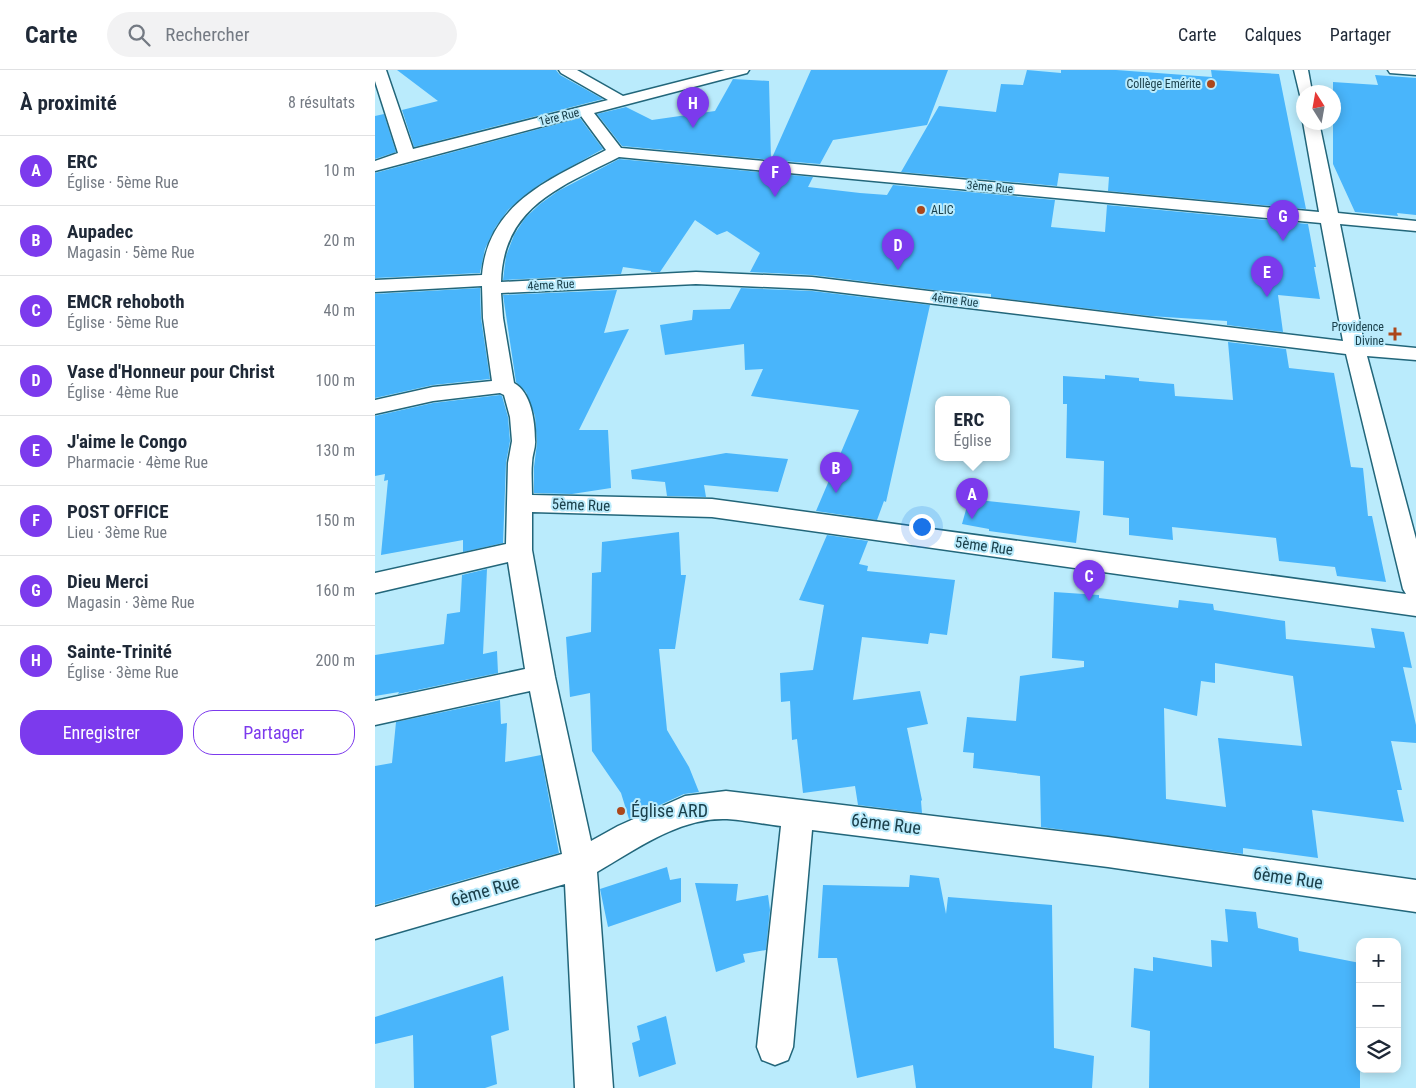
<!DOCTYPE html>
<html lang="fr">
<meta charset="utf-8">
<style>
body{margin:0;font-family:"Roboto Condensed",sans-serif;background:#f2f2f3;color:#1f2937}
.controls{position:absolute;right:15px;bottom:15px;display:grid;overflow:hidden;border-radius:10px;box-shadow:0 2px 12px #0003}
.controls button{width:45px;height:45px;display:grid;place-items:center;padding:0;border:0;border-bottom:1px solid #e0e1e3;background:#fff;color:#1f2937;font:25px sans-serif}
.compass{position:absolute;left:921px;top:15px;width:45px;height:45px;border-radius:50%;background:#fff;box-shadow:0 2px 12px #0003;rotate:349deg}
.you{position:absolute;left:546px;top:456px;width:18px;height:18px;margin:-12px;border:4px solid #fff;border-radius:50%;background:#1a73e8;box-shadow:0 0 0 8px #1a73e833}
.badge{display:grid;place-items:center;width:32px;height:32px;border-radius:50%;background:#7c3aed;color:#fff;font-size:16px;font-weight:700}
.pin{position:absolute;translate:-50% -41px;filter:drop-shadow(0 1px 2px #0008)}
.pin::after{content:'';position:absolute;top:26px;width:18px;height:15px;background:inherit;clip-path:polygon(0 0,100% 0,50% 100%)}
.popup{position:absolute;left:560px;top:326px;width:75px;height:65px;box-sizing:border-box;display:grid;place-content:center;border-radius:10px;background:#fff;filter:drop-shadow(0 1px 4px #0005);font-size:16px;white-space:nowrap;color:#747a83}
.popup b{font-size:19px;color:#1f2937}
.popup::after{content:'';position:absolute;left:50%;top:100%;margin-left:-10px;border:10px solid transparent;border-top-color:#fff}
.list{margin:0;padding:0;list-style:none}
h2{display:flex;justify-content:space-between;align-items:center;height:65px;margin:0;padding:0 20px;font-size:21px}
h2 small{font-size:16px;font-weight:400;color:#747a83}
.list li{display:grid;grid-template-columns:32px 1fr auto;gap:15px;align-items:center;box-sizing:border-box;height:70px;padding:0 20px;border-top:1px solid #e0e1e3}
.list b{display:block;font-size:19px;white-space:nowrap}
.list p{margin:0;font-size:16px;white-space:nowrap;color:#747a83}
.list em{font-size:16px;font-style:normal;color:#747a83}
.actions{display:flex;gap:10px;padding:15px 20px}
.actions a{flex:1;padding:11px 0;border:1px solid #7c3aed;border-radius:20px;text-align:center;font-size:18px;color:#7c3aed}
.actions .main{background:#7c3aed;color:#fff}
.icon{flex:none;width:28px;height:28px;fill:none;stroke:currentColor;stroke-width:2;stroke-linecap:round;stroke-linejoin:round}
.map{position:relative;flex:none;width:1041px;height:1018px;overflow:hidden}
header{display:flex;align-items:center;gap:30px;box-sizing:border-box;height:70px;padding:0 25px;background:#fff;border-bottom:1px solid #e0e1e3}
header strong{font-size:24px}
nav{display:flex;gap:28px;margin-inline-start:auto;font-size:18px}
.search{width:350px;height:45px;background:#f2f2f3;display:flex;align-items:center;gap:12px;box-sizing:border-box;padding:0 18px;border-radius:28px;color:#747a83;font-size:19px}
main{display:flex}
aside{flex:1;background:#fff}
.map>svg:first-child{display:block}
.building{fill:#49b5fb;fill-rule:evenodd}
.lines{fill:none;stroke-linecap:round;stroke-linejoin:round}
.street-casing{stroke:#22667a;stroke-width:3}
.street{fill:#fff;fill-rule:evenodd}
.poi-dot{fill:#ac471b;stroke:#baebfc;stroke-width:2}
.labels{text-anchor:middle;stroke-width:4;stroke-linejoin:round;paint-order:stroke}
.far-poi-label{font-size:12px;fill:#1b404b;stroke:#baebfc;text-anchor:end}
.far-street-label{font-size:12px;fill:#1b404b;stroke:#baebfc}
.street-label{font-size:15px;fill:#1b404b;stroke:#baebfc}
.near-poi-label{font-size:18px;fill:#1b404b;stroke:#baebfc;text-anchor:start}
.near-street-label{font-size:18px;fill:#1b404b;stroke:#baebfc}
</style>
<header>
<strong>Carte</strong>
<div class="search"><svg class="icon" aria-label="search" viewBox="0 0 24 24"><circle cx="10" cy="10" r="6"/><path d="M15 15l6 6"/></svg>Rechercher</div>
<nav><a>Carte</a><a>Calques</a><a>Partager</a></nav>
</header>
<main>
<aside>
<h2>À proximité<small>8 résultats</small></h2>
<ul class="list">
<li><span class="badge">A</span><div><b>ERC</b><p>Église · 5ème Rue</p></div><em>10 m</em></li>
<li><span class="badge">B</span><div><b>Aupadec</b><p>Magasin · 5ème Rue</p></div><em>20 m</em></li>
<li><span class="badge">C</span><div><b>EMCR rehoboth</b><p>Église · 5ème Rue</p></div><em>40 m</em></li>
<li><span class="badge">D</span><div><b>Vase d'Honneur pour Christ</b><p>Église · 4ème Rue</p></div><em>100 m</em></li>
<li><span class="badge">E</span><div><b>J'aime le Congo</b><p>Pharmacie · 4ème Rue</p></div><em>130 m</em></li>
<li><span class="badge">F</span><div><b>POST OFFICE</b><p>Lieu · 3ème Rue</p></div><em>150 m</em></li>
<li><span class="badge">G</span><div><b>Dieu Merci</b><p>Magasin · 3ème Rue</p></div><em>160 m</em></li>
<li><span class="badge">H</span><div><b>Sainte-Trinité</b><p>Église · 3ème Rue</p></div><em>200 m</em></li>
</ul>
<div class="actions"><a class="main">Enregistrer</a><a>Partager</a></div>
</aside>
<div class="map">
<svg width="1041" height="1018" viewBox="0 0 1041 1018">
<rect width="100%" height="100%" fill="#baebfc"/>
<g class="building">
<polygon points="22,0 181,0 185,5 228,29 39,77 27,40 63,31"/>
<polygon points="436,0 573,0 552,55 458,70 445,94 396,90"/>
<polygon points="652,0 686,3 686,0 741,0 837,7 836,0 904,4 931,139 733,121 734,107 684,103 682,116 526,102 564,36 621,42 626,14 648,15"/>
<polygon points="1000,5 1041,8 1041,145 1022,143 1023,146 980,142 958,94 958,12 1003,15"/>
<polygon points="358,9 394,11 396,90 247,76 222,44 251,37 277,50 340,41"/>
<polygon points="9,44 21,82 0,89 0,46"/>
<polygon points="205,48 228,79 168,112 150,125 133,140 120,158 110,179 105,203 0,208 0,103"/>
<polygon points="244,89 438,107 433,117 485,123 512,125 518,115 680,130 676,157 730,162 732,135 933,154 941,197 939,197 945,229 903,225 908,262 852,255 852,251 775,246 616,227 616,224 559,220 437,205 375,202 385,183 352,161 342,165 320,150 285,202 276,202 276,201 248,197 246,204 128,210 131,186 139,165 150,148 165,134 183,121"/>
<polygon points="105,218 106,248 115,309 58,315 0,328 0,224"/>
<polygon points="366,218 437,221 555,235 511,432 509,431 502,450 441,441 484,340 376,326 388,299 370,300 369,274 290,285 285,255 317,250 318,240 355,239"/>
<polygon points="242,220 229,263 254,259 204,360 233,360 236,418 197,424 159,423 159,397 162,373 160,346 151,322 141,312 128,225"/>
<polygon points="853,272 911,279 914,298 959,303 976,397 988,398 993,446 997,446 1011,512 962,506 960,497 904,491 901,468 797,457 798,470 754,465 754,448 728,445 729,391 691,388 692,334 688,334 688,306 730,309 730,305 764,308 764,311 799,314 800,326 858,330"/>
<polygon points="125,325 127,326 133,347 135,371 131,393 128,473 88,482 88,470 6,485 13,410 9,411 10,404 0,406 0,346 58,333"/>
<polygon points="351,383 413,389 403,422 329,415 331,427 292,426 290,412 257,409 256,400"/>
<polygon points="594,429 705,441 701,473 614,461 614,459 587,454"/>
<polygon points="304,462 306,505 311,505 300,579 284,579 292,660 314,697 324,722 309,724 254,749 246,723 217,681 215,623 195,627 191,567 216,562 217,503 226,502 227,472"/>
<polygon points="452,465 493,471 484,494 493,496 492,501 580,510 572,565 555,563 553,574 487,567 478,630 545,621 553,654 532,658 547,730 546,731 547,743 483,735 480,716 428,723 422,669 417,670 415,631 406,632 405,603 438,600 449,535 424,530"/>
<polygon points="112,499 108,584 122,581 123,603 23,624 24,622 0,626 0,585 69,574 72,544 85,542 87,505"/>
<path d="M 679,522 L 724,525 L 724,528 L 803,538 L 804,530 L 838,534 L 839,540 L 910,551 L 911,569 L 1000,578 L 996,558 L 1029,562 L 1037,598 L 1028,597 L 1041,655 L 1041,673 L 1016,671 L 1027,720 L 1022,720 L 1029,752 L 937,740 L 943,788 L 868,778 L 868,784 L 666,757 L 665,706 L 598,698 L 599,683 L 588,682 L 592,647 L 641,651 L 645,606 L 709,597 L 709,591 L 677,588 ZM 840,593 L 918,606 L 927,676 L 843,668 L 851,737 L 791,729 L 789,638 L 822,646 L 826,611 L 840,613 Z"/>
<polygon points="125,630 126,654 132,653 130,692 166,685 184,783 0,835 0,696 17,693 21,652"/>
<polygon points="292,797 295,810 306,808 306,832 233,857 225,819"/>
<polygon points="535,805 564,808 571,844 573,827 677,835 679,978 719,986 717,1018 541,1018 538,995 482,1008 462,888 443,888 448,815 534,817"/>
<polygon points="320,813 363,814 361,831 393,825 395,840 391,880 368,884 370,892 341,902"/>
<polygon points="850,839 881,842 883,858 923,868 924,881 985,893 985,1018 774,1018 775,961 756,957 759,898 778,901 778,887 837,897 836,870 853,872"/>
<polygon points="128,906 134,960 116,966 122,1014 110,1018 39,1018 38,965 0,974 0,947"/>
<polygon points="291,946 301,994 264,1007 257,973 265,970 262,956"/>
</g>
<g class="lines">
<g class="street-casing">
<g id="street">
<path d="M 0,0 L 11,0 L 38,79 L 233,30 L 186,3 L 184,0 L 202,0 L 248,26 L 350,0 L 374,0 L 372,3 L 219,43 L 246,78 L 944,142 L 928,52 L 944,52 L 963,143 L 1041,151 L 1041,161 L 965,154 L 989,273 L 1041,278 L 1041,290 L 992,286 L 1041,469 L 1041,546 L 337,447 L 157,442 L 157,480 L 180,607 L 216,771 L 243,756 L 310,726 L 351,721 L 733,767 L 1041,810 L 1041,842 L 733,797 L 437,760 L 418,977 L 413,990 L 400,995 L 387,990 L 382,977 L 406,756 C 388,754 370,750 352,749 C 305,747 261,779 222,802 L 238,1018 L 200,1018 L 190,814 L 0,869 L 0,837 L 187,784 L 155,621 L 0,655 L 0,631 L 150,599 L 133,492 L 0,523 L 0,503 L 131,474 L 133,393 L 137,371 L 135,347 L 129,325 L 125,323 L 58,331 L 0,344 L 0,330 L 58,317 L 117,311 L 108,248 L 107,216 L 0,222 L 0,210 L 107,205 C 113,133 176,109 231,80 L 206,46 L 0,101 L 0,91 L 23,83 L 0,11 ZM 244,87 L 946,153 L 968,271 L 437,207 L 321,202 L 126,212 C 128,136 186,117 244,87 ZM 321,214 L 437,219 L 971,284 L 1028,519 L 1031,524 L 337,429 L 157,425 C 157,414 156,403 157,393 C 157,385 161,377 160,370 C 160,351 156,322 139,313 L 128,248 L 126,223 Z"/>
<polygon points="919,0 933,0 937,22 928,22 928,26 925,25"/>
<polygon points="1013,0 1041,0 1041,5 1015,3"/>
</g>
</g>
<use href="#street" class="street"/>
</g>
<g class="poi-dot">
<circle cx="836" cy="14" r="5"/>
<circle cx="546" cy="140" r="5"/>
<path d="M1017.5 256.5h5v5h5v5h-5v5h-5v-5h-5v-5h5z"/>
<circle cx="246" cy="741" r="5"/>
</g>
<g class="labels">
<g class="far-poi-label">
<text x="826" y="18">Collège Emérite</text>
<text x="556" y="144" text-anchor="start">ALIC</text>
<text x="1009" y="261">Providence<tspan x="1009" dy="14">Divine</tspan></text>
</g>
<g class="far-street-label">
<text transform="translate(184 47) rotate(-14)" y="4">1ère Rue</text>
<text transform="translate(615 117) rotate(5)" y="4">3ème Rue</text>
<text transform="translate(176 215) rotate(-3)" y="4">4ème Rue</text>
<text transform="translate(580 230) rotate(7)" y="4">4ème Rue</text>
</g>
<g class="street-label">
<text transform="translate(206 435) rotate(2)" y="5">5ème Rue</text>
<text transform="translate(609 476) rotate(8)" y="5">5ème Rue</text>
</g>
<g class="near-poi-label">
<text x="256" y="747">Église ARD</text>
</g>
<g class="near-street-label">
<text transform="translate(511 754) rotate(7)" y="6">6ème Rue</text>
<text transform="translate(913 808) rotate(8)" y="6">6ème Rue</text>
<text transform="translate(110 821) rotate(-16)" y="6">6ème Rue</text>
</g>
</g>
</svg>
<div class="controls">
<button>+</button>
<button>−</button>
<button><svg class="icon" aria-label="layers" viewBox="0 0 24 24"><path d="M12 4l9 5-9 5-9-5zM3 14l9 5 9-5"/></svg></button>
</div>
<svg class="compass" viewBox="-18 -18 36 36"><path d="M0-13l5 13h-10z" fill="#e53935"/><path d="M0 13l5-13h-10z" fill="#747a83"/></svg>
<div class="you"></div>
<div class="pin badge" style="left:597px;top:449px">A</div>
<div class="popup"><b>ERC</b>Église</div>
<div class="pin badge" style="left:461px;top:423px">B</div>
<div class="pin badge" style="left:714px;top:531px">C</div>
<div class="pin badge" style="left:523px;top:200px">D</div>
<div class="pin badge" style="left:892px;top:227px">E</div>
<div class="pin badge" style="left:400px;top:127px">F</div>
<div class="pin badge" style="left:908px;top:171px">G</div>
<div class="pin badge" style="left:318px;top:58px">H</div>
</div>
</main>
